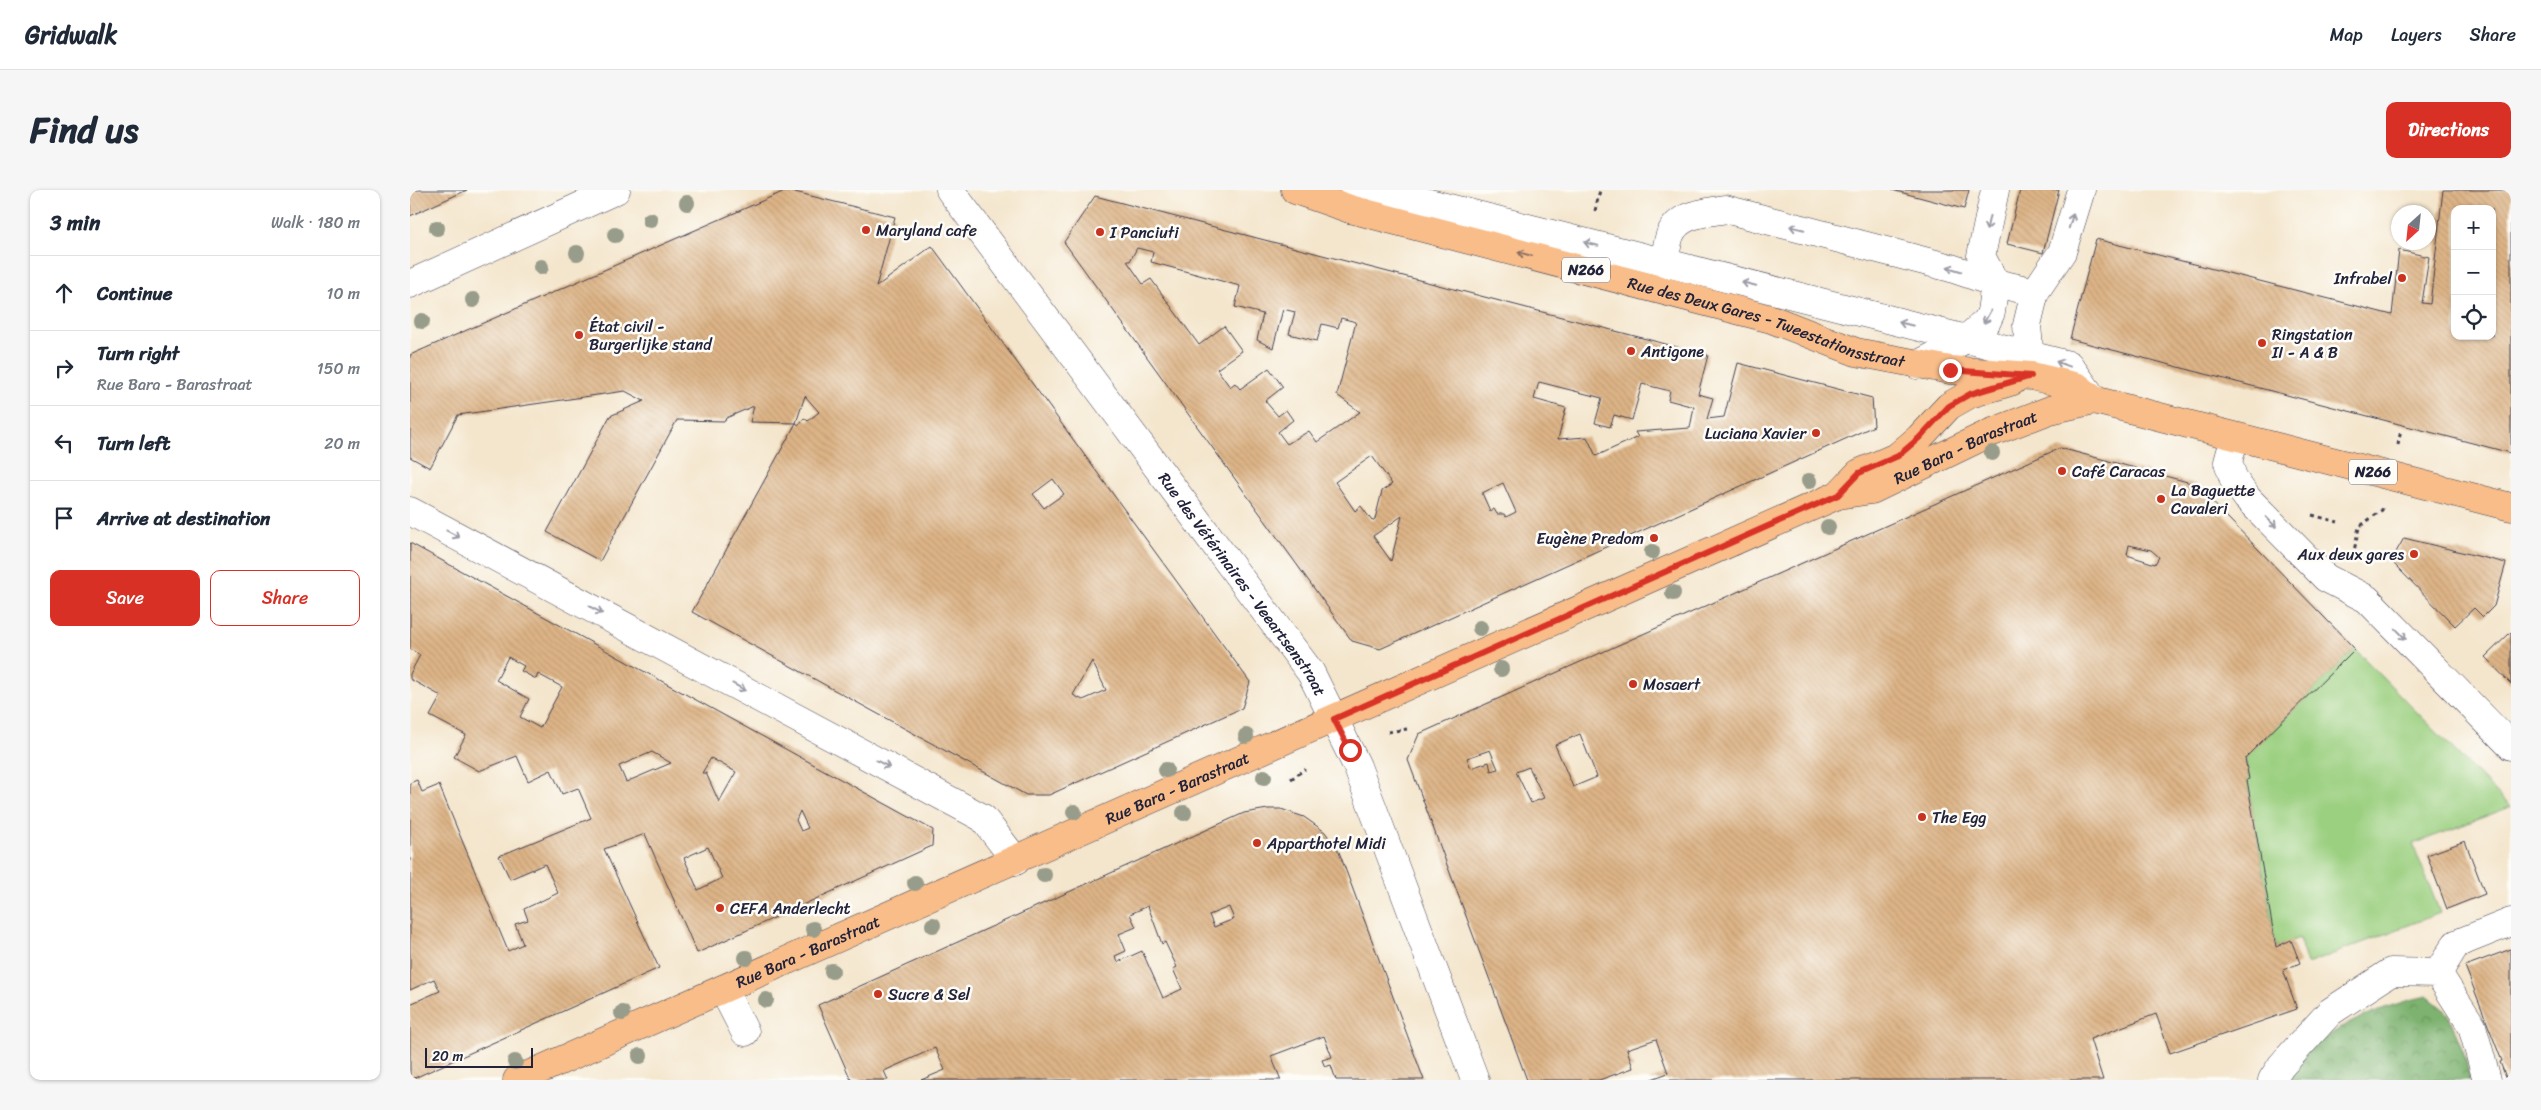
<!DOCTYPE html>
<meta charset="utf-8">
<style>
body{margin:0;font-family:Sriracha,sans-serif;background:#f6f6f7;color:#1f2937}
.controls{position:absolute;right:15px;top:15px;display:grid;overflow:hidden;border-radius:10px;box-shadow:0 1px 4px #0004}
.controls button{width:45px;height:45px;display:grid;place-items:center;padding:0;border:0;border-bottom:1px solid #e0e1e3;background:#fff;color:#1f2937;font:25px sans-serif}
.compass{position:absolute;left:1981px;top:15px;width:45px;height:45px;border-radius:50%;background:#fff;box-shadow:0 1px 4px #0004;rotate:207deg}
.scale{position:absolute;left:15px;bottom:12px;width:108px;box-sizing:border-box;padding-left:5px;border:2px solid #22223b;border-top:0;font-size:14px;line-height:18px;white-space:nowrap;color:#22223b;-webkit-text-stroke:4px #fdfcf7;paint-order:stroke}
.stop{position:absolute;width:15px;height:15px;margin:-11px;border:4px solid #d93025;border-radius:50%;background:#fff}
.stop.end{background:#d93025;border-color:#fff;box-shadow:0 1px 5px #0008}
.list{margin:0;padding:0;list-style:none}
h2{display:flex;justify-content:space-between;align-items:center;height:65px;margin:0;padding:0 20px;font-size:21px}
h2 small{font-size:16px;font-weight:400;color:#747a83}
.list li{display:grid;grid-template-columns:32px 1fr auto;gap:15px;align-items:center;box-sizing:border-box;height:75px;padding:0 20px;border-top:1px solid #e0e1e3}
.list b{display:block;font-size:19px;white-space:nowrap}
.list p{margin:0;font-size:16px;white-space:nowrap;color:#747a83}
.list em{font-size:16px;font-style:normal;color:#747a83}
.actions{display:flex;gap:10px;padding:15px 20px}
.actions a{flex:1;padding:11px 0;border:1px solid #d93025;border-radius:10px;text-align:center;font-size:18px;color:#d93025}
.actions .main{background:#d93025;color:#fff}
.icon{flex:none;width:28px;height:28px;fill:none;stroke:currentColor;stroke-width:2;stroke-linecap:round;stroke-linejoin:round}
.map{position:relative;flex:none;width:2101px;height:890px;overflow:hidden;border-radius:10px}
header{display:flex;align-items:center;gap:30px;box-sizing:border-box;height:70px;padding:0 25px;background:#fff;border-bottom:1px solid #e0e1e3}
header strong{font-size:24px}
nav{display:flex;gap:28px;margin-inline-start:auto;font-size:18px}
.intro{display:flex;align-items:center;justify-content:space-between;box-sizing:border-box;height:120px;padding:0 30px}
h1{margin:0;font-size:35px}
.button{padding:12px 22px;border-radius:10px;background:#d93025;color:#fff;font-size:18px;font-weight:700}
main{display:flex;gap:30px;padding:0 30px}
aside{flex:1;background:#fff;border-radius:10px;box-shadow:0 1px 4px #0004}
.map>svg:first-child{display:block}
.green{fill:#9cd081;stroke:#5f795e}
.forest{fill:url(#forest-crowns);stroke:#506a55}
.building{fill:url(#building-back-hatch);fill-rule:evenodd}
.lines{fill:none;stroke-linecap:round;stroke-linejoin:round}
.minor-casing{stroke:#423f51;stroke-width:29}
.major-casing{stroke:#423f51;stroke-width:29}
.path{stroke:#423f51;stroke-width:3;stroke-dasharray:4 4;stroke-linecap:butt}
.minor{stroke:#fff;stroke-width:28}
.major{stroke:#f8bd89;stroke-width:28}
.tree{fill:#989c8a}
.oneway{stroke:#9c9ca7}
.oneway2{stroke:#8d7062}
.route{stroke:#d93025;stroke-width:6}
.poi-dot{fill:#c8321e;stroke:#fdfcf7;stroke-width:2}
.labels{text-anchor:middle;stroke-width:5;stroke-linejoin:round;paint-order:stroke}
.shield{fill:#fdfcf7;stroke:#646373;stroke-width:1}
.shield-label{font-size:15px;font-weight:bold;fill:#22223b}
.poi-label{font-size:16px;fill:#22223b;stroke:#fdfcf7;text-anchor:start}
.street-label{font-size:16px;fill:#22223b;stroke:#fdfcf7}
</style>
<header>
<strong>Gridwalk</strong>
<nav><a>Map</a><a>Layers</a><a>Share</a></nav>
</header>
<div class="intro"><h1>Find us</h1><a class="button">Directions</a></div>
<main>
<aside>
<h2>3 min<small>Walk · 180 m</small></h2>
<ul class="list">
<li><svg class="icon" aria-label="ahead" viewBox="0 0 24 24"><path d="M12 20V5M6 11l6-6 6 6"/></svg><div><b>Continue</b></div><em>10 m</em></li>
<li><svg class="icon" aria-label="right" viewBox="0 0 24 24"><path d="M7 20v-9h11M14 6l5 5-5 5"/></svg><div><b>Turn right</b><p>Rue Bara - Barastraat</p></div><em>150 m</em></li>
<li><svg class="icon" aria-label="left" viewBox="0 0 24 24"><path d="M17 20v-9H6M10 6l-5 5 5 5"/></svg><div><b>Turn left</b></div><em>20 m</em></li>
<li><svg class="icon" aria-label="arrive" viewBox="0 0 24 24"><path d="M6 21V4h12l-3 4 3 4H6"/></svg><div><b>Arrive at destination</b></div></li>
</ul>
<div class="actions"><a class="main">Save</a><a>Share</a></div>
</aside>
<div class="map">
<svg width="2101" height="890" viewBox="0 0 2101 890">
<defs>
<pattern id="forest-crowns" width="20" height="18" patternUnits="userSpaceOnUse" patternTransform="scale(1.25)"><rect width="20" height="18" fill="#7db26f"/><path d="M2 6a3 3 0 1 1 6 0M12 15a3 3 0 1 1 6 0" fill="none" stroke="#66905c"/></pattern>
<pattern id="building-back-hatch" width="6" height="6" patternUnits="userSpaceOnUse" patternTransform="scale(1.25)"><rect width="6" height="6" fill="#ddb486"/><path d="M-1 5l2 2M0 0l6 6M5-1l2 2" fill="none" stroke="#bd9a75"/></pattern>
</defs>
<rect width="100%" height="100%" fill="#fdfcf7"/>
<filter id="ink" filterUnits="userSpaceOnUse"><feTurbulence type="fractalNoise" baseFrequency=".02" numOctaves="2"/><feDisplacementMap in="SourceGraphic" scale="10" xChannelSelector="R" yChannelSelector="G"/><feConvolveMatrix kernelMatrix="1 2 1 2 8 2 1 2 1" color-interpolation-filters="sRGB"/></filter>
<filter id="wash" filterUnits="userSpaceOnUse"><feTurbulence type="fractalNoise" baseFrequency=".0096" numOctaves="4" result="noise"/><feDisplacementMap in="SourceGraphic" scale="20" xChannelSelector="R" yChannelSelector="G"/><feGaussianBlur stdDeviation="1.12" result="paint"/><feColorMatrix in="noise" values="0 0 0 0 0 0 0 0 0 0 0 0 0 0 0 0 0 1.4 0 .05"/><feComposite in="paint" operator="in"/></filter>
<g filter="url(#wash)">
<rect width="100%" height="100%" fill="#f4e6cd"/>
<polygon class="green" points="1945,459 2100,617 2003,654 2030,723 1897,774 1889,748 1866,757 1837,590 1839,589 1835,568"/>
<path class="forest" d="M 2017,806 L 2038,823 L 2055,866 L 2060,890 L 1875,890 C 1881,882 1886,872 1893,865 C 1926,835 1974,815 2017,806 Z"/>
<g id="blocks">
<g class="building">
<polygon points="0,0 57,0 0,26"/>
<path d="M 377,0 L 485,27 L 466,97 L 522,56 L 840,492 L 832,518 L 639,605 L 616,605 L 282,422 L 386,233 L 389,235 L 394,228 L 398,231 L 409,222 L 395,206 L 386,233 L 340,232 L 344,216 L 316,228 L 315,231 L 267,230 L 190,371 L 137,342 L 200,226 L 234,211 L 215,201 L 48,225 L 20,278 L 0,267 L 0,165 ZM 643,289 L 654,304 L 634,318 L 623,304 ZM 682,471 L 696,500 L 673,510 L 663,505 Z"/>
<polygon points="1482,0 1559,0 1554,19"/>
<polygon points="1610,0 1649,0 1633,63 1597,54"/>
<path d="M 2033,0 L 2101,0 L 2101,263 L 1660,149 L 1686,49 L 1982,125 L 1989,60 L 2019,67 L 2012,113 L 2020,114 ZM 2045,19 L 2082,19 L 2082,146 L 2045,146 Z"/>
<path d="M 685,6 L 1298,165 L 1288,204 L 1303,208 L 1297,229 L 1314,227 L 1328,173 L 1462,208 L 1464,236 L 970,459 L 942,451 L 654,52 ZM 727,58 L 743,62 L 741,72 L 830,96 L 825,117 L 853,124 L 847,150 L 863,158 L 873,119 L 885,122 L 879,144 L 907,151 L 912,134 L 928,138 L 931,128 L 946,132 L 927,205 L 950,222 L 907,252 L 899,241 L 877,254 L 868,242 L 883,230 L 876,220 L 868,226 L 855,211 L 873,197 L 859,178 L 830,199 L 825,193 L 820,197 L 807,179 L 832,161 L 814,136 L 789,155 L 741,89 L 733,94 L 717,71 L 720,71 ZM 1129,192 L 1192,208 L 1185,233 L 1200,237 L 1204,225 L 1222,230 L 1232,194 L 1260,201 L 1258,210 L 1284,217 L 1280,238 L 1225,242 L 1228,247 L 1186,266 L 1177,247 L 1148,249 L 1156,218 L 1124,209 ZM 962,266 L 982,294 L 972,301 L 965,329 L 962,331 L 951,316 L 945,321 L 925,292 ZM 1093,293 L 1106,322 L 1096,327 L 1094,324 L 1087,324 L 1084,319 L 1080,321 L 1072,303 ZM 992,326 L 981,371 L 963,346 Z"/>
<path d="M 1650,258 L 1785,294 L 1945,459 L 1835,568 L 1839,589 L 1837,590 L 1866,757 L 1881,750 L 1890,773 L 1873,780 L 1887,819 L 1760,863 L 1746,824 L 1680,849 L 1693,890 L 1239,890 L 1258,883 L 1246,849 L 1217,859 L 1223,878 L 1189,890 L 1117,890 L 998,570 L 1009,544 ZM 1719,355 L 1741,360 L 1749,367 L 1745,374 L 1717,365 ZM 1170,544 L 1187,587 L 1163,597 L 1145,555 ZM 1080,560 L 1088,579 L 1081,581 L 1079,572 L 1061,578 L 1057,568 ZM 1119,577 L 1134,608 L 1121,613 L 1106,582 Z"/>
<polygon points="1994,348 2096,373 2084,416 2073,427 2064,418 2045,436 1981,371"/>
<path d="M 0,353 L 523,640 L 522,656 L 287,763 L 235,644 L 194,659 L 249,778 L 0,890 L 0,814 L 30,801 L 24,789 L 0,800 L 0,593 L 7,590 L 12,602 L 29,595 L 98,761 L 113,754 L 105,734 L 118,730 L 114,719 L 148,703 L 135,674 L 100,689 L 89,666 L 181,628 L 168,598 L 152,604 L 141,580 L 118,591 L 107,566 L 69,581 L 44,567 L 56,545 L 20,526 L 31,506 L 0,489 L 0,484 L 10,465 L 0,459 ZM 98,467 L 114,476 L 111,481 L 126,489 L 128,484 L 152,497 L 130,538 L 110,527 L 119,509 L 86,490 ZM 242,562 L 261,573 L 216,592 L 209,576 ZM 301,568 L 326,582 L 309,612 L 296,583 L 292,583 ZM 390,621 L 398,638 L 391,641 L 386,630 ZM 298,657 L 312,688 L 288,700 L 274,668 Z"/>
<polygon points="2101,442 2101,494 2075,467"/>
<path d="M 858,619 L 871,619 L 894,627 L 915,642 L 929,662 L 1014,890 L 926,890 L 921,875 L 915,877 L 912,870 L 922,867 L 914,846 L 861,866 L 871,890 L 511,890 L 535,880 L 525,858 L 474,881 L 478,890 L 441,890 L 408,815 L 834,623 ZM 738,716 L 752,754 L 755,752 L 767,777 L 763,779 L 772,799 L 753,808 L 732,761 L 708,772 L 705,766 L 716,761 L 709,744 L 726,737 L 720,724 ZM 819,717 L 824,729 L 804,737 L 799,725 Z"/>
<polygon points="2055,651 2075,704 2037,719 2017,665"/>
<polygon points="2101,759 2101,890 2097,890 2090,872 2092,871 2055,776"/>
</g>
</g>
</g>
<g filter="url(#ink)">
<use href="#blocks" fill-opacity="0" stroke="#423f51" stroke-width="1"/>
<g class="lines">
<g class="minor-casing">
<g id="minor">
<path id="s1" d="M 540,0 L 901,483 L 947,576 L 1065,890"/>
<polyline points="968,0 1659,175 1684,210"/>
<polyline points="940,19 945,0"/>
<path d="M 1254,72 C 1256,64 1257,53 1260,45 C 1269,23 1296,23 1315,19 L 1541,78 L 1585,93 L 1625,102"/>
<polyline points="0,94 206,0"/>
<polyline points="1507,175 1556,149 1577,131 1581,122 1585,93 1571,66 1585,0"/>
<polyline points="1621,182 1617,135 1625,102 1652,62 1671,0"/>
<polyline points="1825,247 1818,272 1824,290 1837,308 1916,388 1957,409 2101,556"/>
<polyline points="0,321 573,628 606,671"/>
<polyline points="2028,783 2046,754 2101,732"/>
<polyline points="313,799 335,842"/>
<polyline points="1862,890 1871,876 1920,822 1981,782 2028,783 2062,836 2077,890"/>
</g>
</g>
<g class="major-casing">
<g id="major">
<path id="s2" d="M 885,0 L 940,19 L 1361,129 L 1446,162 L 1540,180 L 1621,186 L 1668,197 L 1684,210 L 2101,317"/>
<polyline points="1428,305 1449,283 1488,266 1509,248 1539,216 1560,204 1603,191"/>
<path id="s3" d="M 107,890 L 1428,305 L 1462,300 L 1580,243 L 1640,220 L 1684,210"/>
</g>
</g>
<g class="path">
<polyline points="1185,21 1190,0"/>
<polyline points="1988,255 1991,240"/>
<polyline points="1902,325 1928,332"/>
<polyline points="1943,366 1949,337 1972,320 1973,317"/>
<polyline points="978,542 997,539"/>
<polyline points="881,589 895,579"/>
</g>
<use href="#minor" class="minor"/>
<use href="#major" class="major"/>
</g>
<g class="tree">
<circle cx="277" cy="13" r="8"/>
<circle cx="240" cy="30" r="8"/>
<circle cx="27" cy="38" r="8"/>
<circle cx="205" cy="45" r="8"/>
<circle cx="167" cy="63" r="8"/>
<circle cx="131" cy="77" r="8"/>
<circle cx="63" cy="110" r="8"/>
<circle cx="12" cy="131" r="8"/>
<circle cx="1582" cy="263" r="8"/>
<circle cx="1399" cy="291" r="8"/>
<circle cx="1418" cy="337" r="8"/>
<circle cx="1242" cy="362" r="8"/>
<circle cx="1263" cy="403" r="8"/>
<circle cx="1070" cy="438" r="8"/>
<circle cx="1091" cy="479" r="8"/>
<circle cx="836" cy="546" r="8"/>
<circle cx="756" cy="580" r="8"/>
<circle cx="854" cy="587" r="8"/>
<circle cx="664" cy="622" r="8"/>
<circle cx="774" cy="623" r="8"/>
<circle cx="634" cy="685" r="8"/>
<circle cx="505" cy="693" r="8"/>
<circle cx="523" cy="735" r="8"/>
<circle cx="403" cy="739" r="8"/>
<circle cx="336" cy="768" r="8"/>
<circle cx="422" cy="781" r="8"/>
<circle cx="356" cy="810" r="8"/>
<circle cx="212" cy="823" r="8"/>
<circle cx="230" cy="866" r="8"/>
<circle cx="105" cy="872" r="8"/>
</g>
<defs><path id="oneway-shaft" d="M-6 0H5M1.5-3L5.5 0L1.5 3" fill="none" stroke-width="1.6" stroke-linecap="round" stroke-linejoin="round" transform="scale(1.25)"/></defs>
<g class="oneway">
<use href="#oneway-shaft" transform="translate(1661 31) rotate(-73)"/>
<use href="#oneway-shaft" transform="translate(1578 33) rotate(102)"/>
<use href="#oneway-shaft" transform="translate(1387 38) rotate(-166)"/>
<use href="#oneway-shaft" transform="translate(1181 54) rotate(-166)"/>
<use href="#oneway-shaft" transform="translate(1544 79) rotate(-163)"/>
<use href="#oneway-shaft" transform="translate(1339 94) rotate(-166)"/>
<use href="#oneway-shaft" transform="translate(1577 127) rotate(119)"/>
<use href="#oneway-shaft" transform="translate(1496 134) rotate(-166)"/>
<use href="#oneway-shaft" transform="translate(1653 174) rotate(-160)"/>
<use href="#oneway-shaft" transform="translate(1861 332) rotate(45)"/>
<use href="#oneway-shaft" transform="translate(43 344) rotate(28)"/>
<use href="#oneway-shaft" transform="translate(186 420) rotate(28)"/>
<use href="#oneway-shaft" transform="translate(1991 444) rotate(46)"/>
<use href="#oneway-shaft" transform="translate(329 497) rotate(28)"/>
<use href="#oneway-shaft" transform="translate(473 574) rotate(28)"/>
</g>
<use class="oneway2" href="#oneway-shaft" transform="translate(1115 64) rotate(-165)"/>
</g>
<g class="lines" filter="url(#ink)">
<polyline class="route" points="940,560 924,529 1428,305 1449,283 1488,266 1509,248 1539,216 1560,204 1621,186 1540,180"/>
</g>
<g class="poi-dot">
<circle cx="456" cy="40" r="5"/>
<circle cx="690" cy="42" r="5"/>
<circle cx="1992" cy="88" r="5"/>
<circle cx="169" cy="145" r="5"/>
<circle cx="1852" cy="153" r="5"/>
<circle cx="1221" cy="161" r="5"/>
<circle cx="1406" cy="243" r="5"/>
<circle cx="1652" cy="281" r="5"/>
<circle cx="1751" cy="309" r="5"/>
<circle cx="1244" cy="348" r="5"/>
<circle cx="2004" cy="364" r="5"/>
<circle cx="1223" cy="494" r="5"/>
<circle cx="1512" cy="627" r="5"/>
<circle cx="847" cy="653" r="5"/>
<circle cx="310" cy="718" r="5"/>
<circle cx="468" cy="804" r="5"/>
</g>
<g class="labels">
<g class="shield">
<rect x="1152" y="67.5" width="48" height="25" rx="4"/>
<rect x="1939" y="269.5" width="48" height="25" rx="4"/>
</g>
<g class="shield-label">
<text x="1176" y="85">N266</text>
<text x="1963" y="287">N266</text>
</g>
<g class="poi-label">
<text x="466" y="46">Maryland cafe</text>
<text x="700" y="48">I Panciuti</text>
<text x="1982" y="94" text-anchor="end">Infrabel</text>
<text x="179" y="142">État civil -<tspan x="179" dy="18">Burgerlijke stand</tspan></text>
<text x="1862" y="150">Ringstation<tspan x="1862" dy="18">II - A &amp; B</tspan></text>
<text x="1231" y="167">Antigone</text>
<text x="1396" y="249" text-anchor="end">Luciana Xavier</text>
<text x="1662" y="287">Café Caracas</text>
<text x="1761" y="306">La Baguette<tspan x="1761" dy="18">Cavaleri</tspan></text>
<text x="1234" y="354" text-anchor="end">Eugène Predom</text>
<text x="1994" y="370" text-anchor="end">Aux deux gares</text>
<text x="1233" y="500">Mosaert</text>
<text x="1522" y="633">The Egg</text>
<text x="857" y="659">Apparthotel Midi</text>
<text x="320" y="724">CEFA Anderlecht</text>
<text x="478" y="810">Sucre &amp; Sel</text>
</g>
<g class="street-label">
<text dy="6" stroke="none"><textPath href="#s2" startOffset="490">Rue des Deux Gares - Tweestationsstraat</textPath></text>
<text dy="6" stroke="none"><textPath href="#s3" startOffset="1582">Rue Bara - Barastraat</textPath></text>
<text dy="6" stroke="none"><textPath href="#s1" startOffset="491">Rue des Vétérinaires - Veeartsenstraat</textPath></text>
<text dy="6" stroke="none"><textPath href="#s3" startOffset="722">Rue Bara - Barastraat</textPath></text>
<text dy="6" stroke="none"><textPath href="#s3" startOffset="318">Rue Bara - Barastraat</textPath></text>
</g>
</g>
</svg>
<div class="controls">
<button>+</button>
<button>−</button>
<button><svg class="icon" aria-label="locate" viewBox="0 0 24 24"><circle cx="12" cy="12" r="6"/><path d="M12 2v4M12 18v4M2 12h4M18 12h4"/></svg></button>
</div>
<svg class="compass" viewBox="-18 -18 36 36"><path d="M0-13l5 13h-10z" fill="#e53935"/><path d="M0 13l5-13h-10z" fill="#747a83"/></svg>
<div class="scale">20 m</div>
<div class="stop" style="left:940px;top:560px"></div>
<div class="stop end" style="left:1540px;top:180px"></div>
</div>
</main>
